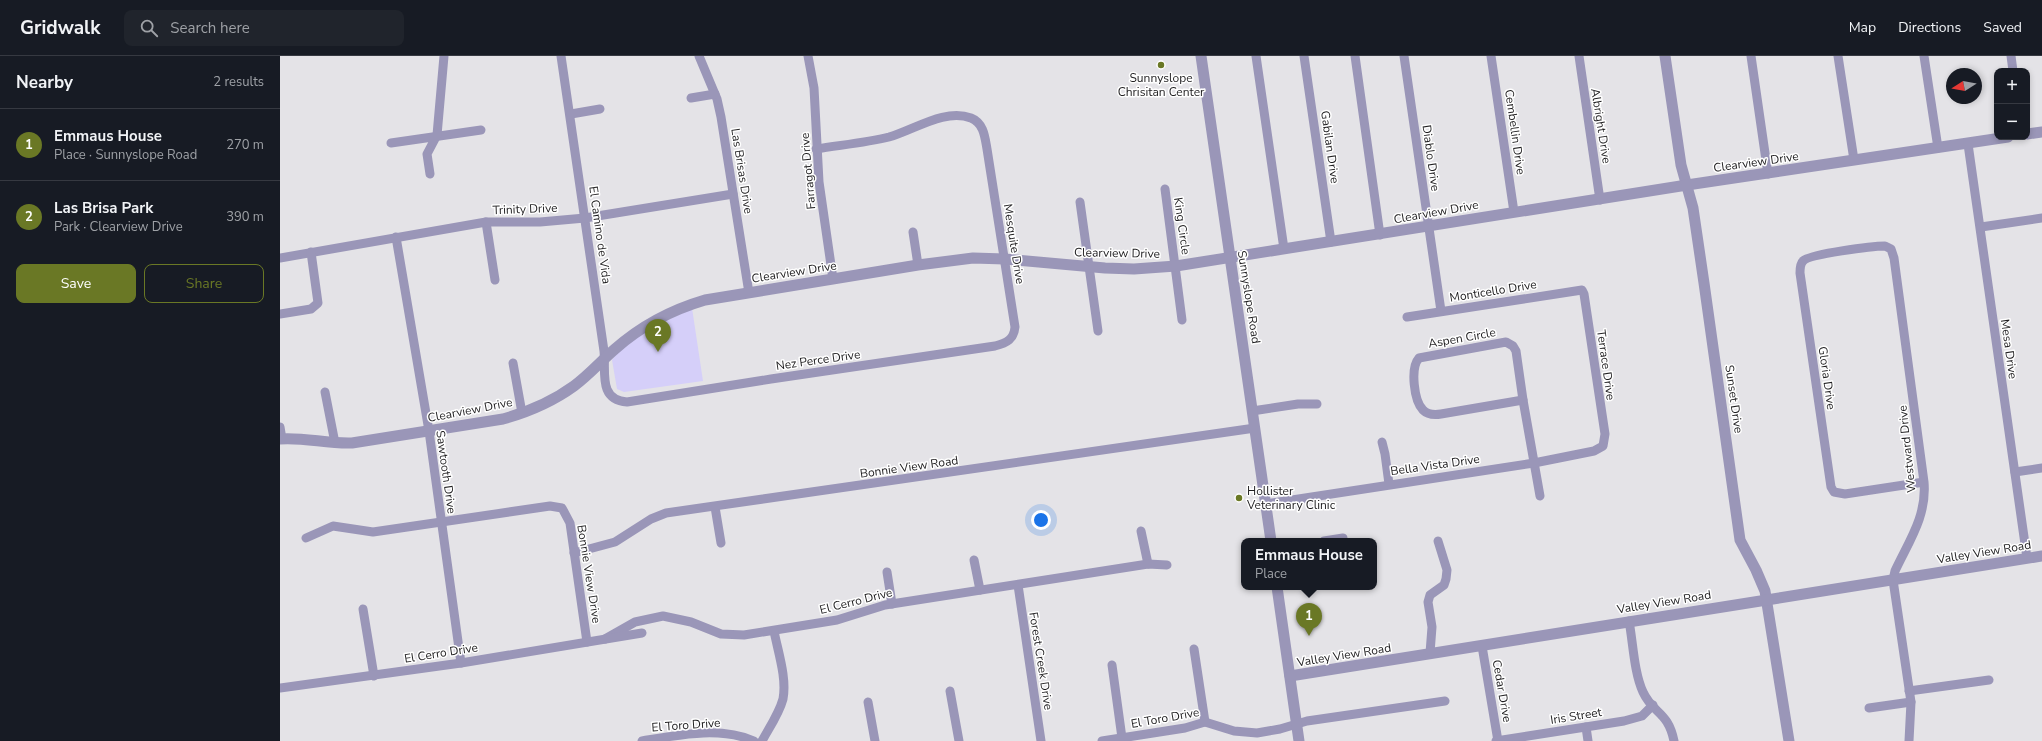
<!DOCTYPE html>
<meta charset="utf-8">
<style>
body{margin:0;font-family:"Nunito Sans",sans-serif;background:#20242c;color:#f1f3f6}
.controls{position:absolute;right:12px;top:12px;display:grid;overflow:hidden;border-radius:8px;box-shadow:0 2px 6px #0003}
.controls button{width:36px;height:36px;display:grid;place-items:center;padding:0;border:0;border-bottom:1px solid #363941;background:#171b24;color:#f1f3f6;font:20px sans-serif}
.compass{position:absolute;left:1666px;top:12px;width:36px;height:36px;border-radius:50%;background:#171b24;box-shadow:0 2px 6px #0003;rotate:259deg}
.you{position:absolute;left:761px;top:464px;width:14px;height:14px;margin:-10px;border:3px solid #fff;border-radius:50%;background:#1a73e8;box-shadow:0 0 0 6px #1a73e833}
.badge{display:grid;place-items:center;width:26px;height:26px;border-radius:50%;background:#6a7825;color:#fff;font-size:13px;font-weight:700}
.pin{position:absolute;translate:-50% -33px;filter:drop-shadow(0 1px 2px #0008)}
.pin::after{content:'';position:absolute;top:21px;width:14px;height:12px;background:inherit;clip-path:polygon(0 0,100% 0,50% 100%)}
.popup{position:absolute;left:961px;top:482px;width:136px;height:52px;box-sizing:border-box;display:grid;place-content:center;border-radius:8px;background:#171b24;filter:drop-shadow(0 1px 3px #0005);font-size:13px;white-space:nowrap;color:#9ea1a6}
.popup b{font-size:15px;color:#f1f3f6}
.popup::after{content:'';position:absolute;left:50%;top:100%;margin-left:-8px;border:8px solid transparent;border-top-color:#171b24}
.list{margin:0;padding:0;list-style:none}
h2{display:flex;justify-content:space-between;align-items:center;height:52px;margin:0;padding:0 16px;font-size:17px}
h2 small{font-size:13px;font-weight:400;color:#9ea1a6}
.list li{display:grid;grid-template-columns:26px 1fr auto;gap:12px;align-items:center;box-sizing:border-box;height:72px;padding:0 16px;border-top:1px solid #363941}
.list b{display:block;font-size:15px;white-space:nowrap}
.list p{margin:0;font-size:13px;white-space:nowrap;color:#9ea1a6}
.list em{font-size:13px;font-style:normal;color:#9ea1a6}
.actions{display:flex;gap:8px;padding:12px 16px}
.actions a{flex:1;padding:9px 0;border:1px solid #6a7825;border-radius:8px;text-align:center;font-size:14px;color:#6a7825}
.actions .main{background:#6a7825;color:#fff}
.icon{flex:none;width:22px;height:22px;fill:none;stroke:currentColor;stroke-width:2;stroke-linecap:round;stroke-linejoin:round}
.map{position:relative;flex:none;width:1762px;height:685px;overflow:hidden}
header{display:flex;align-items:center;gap:24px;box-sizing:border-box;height:56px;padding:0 20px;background:#171b24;border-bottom:1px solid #363941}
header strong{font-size:19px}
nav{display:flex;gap:22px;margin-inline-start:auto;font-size:14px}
.search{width:280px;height:36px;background:#20242c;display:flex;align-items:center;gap:10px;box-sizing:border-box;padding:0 14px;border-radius:8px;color:#9ea1a6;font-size:15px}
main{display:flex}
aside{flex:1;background:#171b24}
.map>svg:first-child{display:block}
.green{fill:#d5cff9}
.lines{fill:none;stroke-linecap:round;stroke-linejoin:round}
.minor{stroke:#9a96b8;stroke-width:9}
.tertiary{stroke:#9a96b8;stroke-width:11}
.poi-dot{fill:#6a7825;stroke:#fff;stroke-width:1.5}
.labels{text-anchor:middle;stroke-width:3;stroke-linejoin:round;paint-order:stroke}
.poi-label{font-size:12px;fill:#1e1d1f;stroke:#fff}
.street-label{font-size:12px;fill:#1e1d1f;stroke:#fff}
</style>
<header>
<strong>Gridwalk</strong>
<div class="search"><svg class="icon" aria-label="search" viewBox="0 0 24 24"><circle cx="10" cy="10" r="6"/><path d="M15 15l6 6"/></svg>Search here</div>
<nav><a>Map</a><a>Directions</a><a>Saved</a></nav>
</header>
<main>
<aside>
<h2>Nearby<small>2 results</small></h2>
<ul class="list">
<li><span class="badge">1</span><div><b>Emmaus House</b><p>Place · Sunnyslope Road</p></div><em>270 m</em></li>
<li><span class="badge">2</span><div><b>Las Brisa Park</b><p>Park · Clearview Drive</p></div><em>390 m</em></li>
</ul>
<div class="actions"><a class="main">Save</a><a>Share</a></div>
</aside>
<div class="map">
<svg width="1762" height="685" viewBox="0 0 1762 685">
<rect width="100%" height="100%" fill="#e4e3e7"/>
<path class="green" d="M 412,252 L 423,325 L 344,336 L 337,333 L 332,304 C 350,278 385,266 412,252 Z"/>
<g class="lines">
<g class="minor">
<path d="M 281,0 L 324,295 C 326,316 318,344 347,346 L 491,323 L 715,290 C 727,287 734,283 735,271 L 707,93 C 705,82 704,67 691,62 C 665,52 634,74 609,81 C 585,87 560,89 536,93"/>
<polyline points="419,0 437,43 441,61 469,237"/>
<polyline points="528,0 534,32 539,126 553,223"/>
<polyline points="976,0 1004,193"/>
<polyline points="1024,0 1051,186"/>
<polyline points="1075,0 1100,179"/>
<polyline points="1124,0 1161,255"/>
<polyline points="1211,0 1234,156"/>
<polyline points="1299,0 1320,144"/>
<polyline points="1471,0 1488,118"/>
<polyline points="1558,0 1574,104"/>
<polyline points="1644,0 1658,92"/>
<polyline points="1731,0 1733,15"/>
<polyline points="411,42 435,38"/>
<polyline points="291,58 320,53"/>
<polyline points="111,87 201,74"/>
<polyline points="1688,88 1747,502"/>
<polyline points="150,118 147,98 157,79 164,0"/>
<polyline points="885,133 902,264"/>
<polyline points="800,146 818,275"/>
<polyline points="206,166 215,224"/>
<polyline points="1701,171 1762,162"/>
<polyline points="633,176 638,209"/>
<polyline points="116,181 149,375 181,607"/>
<polyline points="0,202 206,166 260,166 305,162 453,138"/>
<polyline points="0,258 31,253 38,247 31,196"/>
<path d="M 1226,286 L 1233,290 L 1236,295 L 1243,344 L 1161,358 C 1155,359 1148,359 1143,354 C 1134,345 1130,312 1139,302 Z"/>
<polyline points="233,307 242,357"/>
<polyline points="45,336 55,387"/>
<polyline points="1243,344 1260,440"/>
<polyline points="972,355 1018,348 1037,348"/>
<polyline points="0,371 2,383"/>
<polyline points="1102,386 1105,398 1109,428"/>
<polyline points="1735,416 1762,412"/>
<polyline points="986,448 1254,407 1314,395 1323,390 1325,378 1304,238 1302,234 1127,261"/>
<polyline points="435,451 441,487"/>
<polyline points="861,475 868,508"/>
<polyline points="26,482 53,470 93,476 270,450 282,452 290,467 307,586"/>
<polyline points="1044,485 1063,482"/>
<polyline points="294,497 335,486 371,463 386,457 975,372"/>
<polyline points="694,504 700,534"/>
<polyline points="607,516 612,548"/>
<polyline points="738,529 761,685"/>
<polyline points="83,553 94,620"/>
<path d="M 1349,565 C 1353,586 1354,617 1363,636 C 1373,658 1388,655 1394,685"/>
<polyline points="325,583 355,566 383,560 411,566 441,578 464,579 557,564 605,549 868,508 887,509"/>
<polyline points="1202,590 1218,685"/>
<polyline points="914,593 925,666"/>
<polyline points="1150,597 1152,571 1148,546 1150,539 1164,529 1166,523 1167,514 1158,485"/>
<polyline points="832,609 842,682"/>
<polyline points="0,632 181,607 362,577"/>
<polyline points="670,635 679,685"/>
<polyline points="1629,635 1709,624"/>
<polyline points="588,646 595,685"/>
<polyline points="1589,652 1631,646"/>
<polyline points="1306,671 1308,685"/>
<path d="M 362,685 C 398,679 440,670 474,685"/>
<path d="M 482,685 C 489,672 499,658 503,643 C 507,622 498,596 494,575"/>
<polyline points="822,685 905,672 925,666 954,675 977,677 1000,673 1027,665 1165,645"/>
<polyline points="1216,685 1344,665 1362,660 1373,649"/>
<path d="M 1629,685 L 1631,646 L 1613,524 L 1615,515 C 1629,485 1647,460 1644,426 L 1614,202 L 1611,193 L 1605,190 C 1593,190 1529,198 1523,205 C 1520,208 1520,213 1520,217 L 1551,431 L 1554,436 L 1565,438 L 1644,426"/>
</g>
<g class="tertiary">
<polyline points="921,0 991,485"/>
<polyline points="1385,0 1401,109 1413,152 1424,227 1460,484 1476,514 1485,535 1509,685"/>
<polyline points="1747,78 1762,76"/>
<path d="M 0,383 C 24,381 47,388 72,387 L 223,363 C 248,356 272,346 294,330 C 309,319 321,305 335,293 C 361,270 391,254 425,244 L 638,209 L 693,202 L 725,203 L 825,212 L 854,213 L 896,210 L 1407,129 L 1728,81"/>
<polyline points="997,531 1019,685"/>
<polyline points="1010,620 1762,500"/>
</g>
</g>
<g class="poi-dot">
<circle cx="881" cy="9" r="4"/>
<circle cx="959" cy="442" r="4"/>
</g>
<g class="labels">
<g class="poi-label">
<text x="881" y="26">Sunnyslope<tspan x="881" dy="14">Chrisitan Center</tspan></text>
<text x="967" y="439" text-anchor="start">Hollister<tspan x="967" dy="14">Veterinary Clinic</tspan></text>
</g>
<g class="street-label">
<text transform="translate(1321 70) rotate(81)" y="4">Albright Drive</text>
<text transform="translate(1235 76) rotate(82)" y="4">Cembellin Drive</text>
<text transform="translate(1050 91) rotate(82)" y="4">Gabilan Drive</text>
<text transform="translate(1151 102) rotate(82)" y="4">Diablo Drive</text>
<text transform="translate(1476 106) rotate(-8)" y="4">Clearview Drive</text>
<text transform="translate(462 115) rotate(81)" y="4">Las Brisas Drive</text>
<text transform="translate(528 115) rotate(-95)" y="4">Farragot Drive</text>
<text transform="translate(245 153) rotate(-2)" y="4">Trinity Drive</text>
<text transform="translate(1156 156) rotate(-10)" y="4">Clearview Drive</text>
<text transform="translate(902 170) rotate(82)" y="4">King Circle</text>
<text transform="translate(320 179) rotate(82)" y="4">El Camino de Vida</text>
<text transform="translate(734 188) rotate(81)" y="4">Mesquite Drive</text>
<text transform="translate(837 197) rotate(1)" y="4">Clearview Drive</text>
<text transform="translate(514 216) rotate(-9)" y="4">Clearview Drive</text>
<text transform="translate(1213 235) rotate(-9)" y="4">Monticello Drive</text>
<text transform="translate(969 241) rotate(81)" y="4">Sunnyslope Road</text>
<text transform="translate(1182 282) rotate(-10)" y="4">Aspen Circle</text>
<text transform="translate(1729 293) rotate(82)" y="4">Mesa Drive</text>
<text transform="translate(538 304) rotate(-8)" y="4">Nez Perce Drive</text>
<text transform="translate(1326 309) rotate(82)" y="4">Terrace Drive</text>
<text transform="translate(1547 322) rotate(82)" y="4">Gloria Drive</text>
<text transform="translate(1454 343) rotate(82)" y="4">Sunset Drive</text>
<text transform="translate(190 354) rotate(-11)" y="4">Clearview Drive</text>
<text transform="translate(1627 393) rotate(-96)" y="4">Westward Drive</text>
<text transform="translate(1155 409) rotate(-8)" y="4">Bella Vista Drive</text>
<text transform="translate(629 411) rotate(-8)" y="4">Bonnie View Road</text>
<text transform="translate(166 416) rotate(82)" y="4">Sawtooth Drive</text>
<text transform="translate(1704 496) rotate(-9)" y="4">Valley View Road</text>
<text transform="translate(309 518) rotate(81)" y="4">Bonnie View Drive</text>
<text transform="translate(576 545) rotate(-14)" y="4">El Cerro Drive</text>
<text transform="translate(1384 546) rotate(-9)" y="4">Valley View Road</text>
<text transform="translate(161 597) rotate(-9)" y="4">El Cerro Drive</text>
<text transform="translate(1064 599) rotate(-9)" y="4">Valley View Road</text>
<text transform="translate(761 605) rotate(81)" y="4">Forest Creek Drive</text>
<text transform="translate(1222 635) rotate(80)" y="4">Cedar Drive</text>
<text transform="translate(1296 660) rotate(-9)" y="4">Iris Street</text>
<text transform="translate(885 662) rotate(-10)" y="4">El Toro Drive</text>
<text transform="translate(406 669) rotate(-4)" y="4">El Toro Drive</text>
</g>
</g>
</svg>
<div class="controls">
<button>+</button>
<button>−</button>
</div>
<svg class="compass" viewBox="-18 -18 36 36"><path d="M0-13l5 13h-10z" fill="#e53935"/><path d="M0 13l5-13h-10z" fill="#9ea1a6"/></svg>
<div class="you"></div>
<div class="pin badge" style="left:1029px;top:580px">1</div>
<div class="popup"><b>Emmaus House</b>Place</div>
<div class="pin badge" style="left:378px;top:296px">2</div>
</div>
</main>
